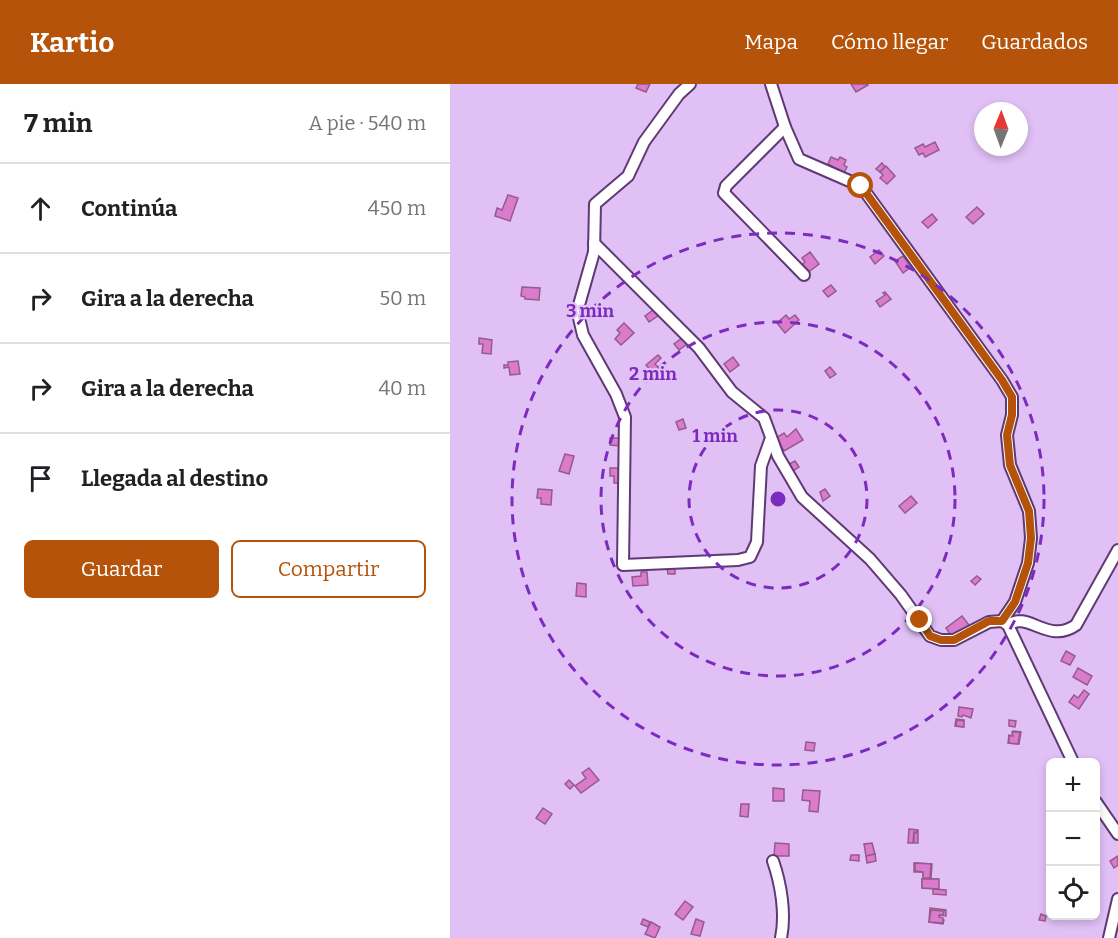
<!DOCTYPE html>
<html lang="es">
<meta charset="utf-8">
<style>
body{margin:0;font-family:Bitter,serif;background:#f6f6f6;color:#202124}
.controls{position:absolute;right:18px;bottom:18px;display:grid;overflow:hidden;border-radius:9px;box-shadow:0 3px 9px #0003}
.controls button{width:54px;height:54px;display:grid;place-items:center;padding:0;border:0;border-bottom:2px solid #e0e0e0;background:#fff;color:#202124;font:30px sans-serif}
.compass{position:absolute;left:524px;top:18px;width:54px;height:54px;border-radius:50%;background:#fff;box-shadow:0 3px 9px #0003;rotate:1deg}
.stop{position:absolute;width:18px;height:18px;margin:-14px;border:4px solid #b45309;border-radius:50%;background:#fff}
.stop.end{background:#b45309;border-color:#fff;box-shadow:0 2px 6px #0008}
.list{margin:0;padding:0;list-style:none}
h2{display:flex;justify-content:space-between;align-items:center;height:78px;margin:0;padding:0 24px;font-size:26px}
h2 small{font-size:20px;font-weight:400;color:#757577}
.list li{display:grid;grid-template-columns:39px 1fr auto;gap:18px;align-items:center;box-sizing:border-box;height:90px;padding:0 24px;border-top:2px solid #e0e0e0}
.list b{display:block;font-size:22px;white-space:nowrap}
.list em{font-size:20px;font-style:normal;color:#757577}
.actions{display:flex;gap:12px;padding:18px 24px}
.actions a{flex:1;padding:14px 0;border:2px solid #b45309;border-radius:9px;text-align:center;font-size:21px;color:#b45309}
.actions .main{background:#b45309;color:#fff}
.icon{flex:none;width:33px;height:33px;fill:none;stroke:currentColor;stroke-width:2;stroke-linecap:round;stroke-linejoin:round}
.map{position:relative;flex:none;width:668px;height:854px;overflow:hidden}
header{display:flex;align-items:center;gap:36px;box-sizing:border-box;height:84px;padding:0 30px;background:#b45309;color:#fff}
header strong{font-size:28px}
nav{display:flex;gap:33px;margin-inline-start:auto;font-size:21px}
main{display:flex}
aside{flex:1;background:#fff}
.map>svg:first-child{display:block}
.building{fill:#da7bcd;stroke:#955b8d;stroke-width:1.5}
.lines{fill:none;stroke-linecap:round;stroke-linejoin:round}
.minor-casing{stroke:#5f3974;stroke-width:14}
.minor{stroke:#fff;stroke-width:10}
.route{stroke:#b45309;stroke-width:8}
.ring{fill:none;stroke:#7b2cbf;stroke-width:3;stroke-dasharray:10 8}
.centre{fill:#7b2cbf;stroke:#e1c0f6;stroke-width:3}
.ring-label{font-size:18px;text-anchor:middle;font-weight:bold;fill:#7b2cbf;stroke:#e1c0f6;stroke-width:4.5;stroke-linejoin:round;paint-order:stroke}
</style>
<header>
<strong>Kartio</strong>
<nav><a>Mapa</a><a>Cómo llegar</a><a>Guardados</a></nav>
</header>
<main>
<aside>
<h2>7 min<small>A pie · 540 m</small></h2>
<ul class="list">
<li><svg class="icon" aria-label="ahead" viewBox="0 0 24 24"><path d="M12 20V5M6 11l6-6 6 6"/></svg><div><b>Continúa</b></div><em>450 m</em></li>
<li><svg class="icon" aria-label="right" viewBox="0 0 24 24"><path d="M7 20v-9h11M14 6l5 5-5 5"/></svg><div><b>Gira a la derecha</b></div><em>50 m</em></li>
<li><svg class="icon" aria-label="right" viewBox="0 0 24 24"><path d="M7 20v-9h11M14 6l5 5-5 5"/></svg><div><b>Gira a la derecha</b></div><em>40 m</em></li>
<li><svg class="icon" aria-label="arrive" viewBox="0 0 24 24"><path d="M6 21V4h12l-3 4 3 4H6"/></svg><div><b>Llegada al destino</b></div></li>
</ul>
<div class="actions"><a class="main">Guardar</a><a>Compartir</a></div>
</aside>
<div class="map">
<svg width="668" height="854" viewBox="0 0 668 854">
<rect width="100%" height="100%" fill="#e1c0f6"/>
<g class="building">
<polygon points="188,0 200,0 196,8 186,4"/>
<polygon points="401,0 417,0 418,1 406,8"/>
<polygon points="485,58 489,66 475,73 473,69 469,71 465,64 473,60 475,63"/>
<polygon points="381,73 388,76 390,73 396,76 394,81 397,83 394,89 378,80"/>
<polygon points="432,79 435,83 430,88 426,85"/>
<polygon points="436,82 445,92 437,100 430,94 433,91 430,88"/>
<polygon points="58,111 68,114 60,137 45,132 47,124 52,126"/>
<polygon points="527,123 534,130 523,140 516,133"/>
<polygon points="482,130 487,136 478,144 472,138"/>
<polygon points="429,166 434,172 425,180 420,173"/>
<polygon points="360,168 369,180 356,190 350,183 355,178 352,174"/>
<polygon points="453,172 461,183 453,189 445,177"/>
<polygon points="381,201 386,207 378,213 373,207"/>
<polygon points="72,203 90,204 89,216 75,215 75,213 71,212"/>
<polygon points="435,208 441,215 430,223 426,217 435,211 433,209"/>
<polygon points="207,223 212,229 199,238 195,232"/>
<polygon points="336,231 339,235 345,231 349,236 335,249 327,239"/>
<polygon points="174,239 184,249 171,261 165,255 170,249 167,246"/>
<polygon points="29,254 42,256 41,270 32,269 33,260 29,260"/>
<polygon points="232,254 237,260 229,266 224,260"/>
<polygon points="208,271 211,274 205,280 209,284 203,289 196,281"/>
<polygon points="283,273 289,281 280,288 274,280"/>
<polygon points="68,277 70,290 60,291 59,283 54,284 54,281 58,281 58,278"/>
<polygon points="380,283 386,290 380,294 375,287"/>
<polygon points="233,335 236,344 229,346 226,338"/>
<polygon points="346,345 353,356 334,367 326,354 334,349 337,353"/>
<polygon points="160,354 170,354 170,362 160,361"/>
<polygon points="115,370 124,372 119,390 109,387"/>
<polygon points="345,377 349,383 343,387 339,380"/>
<polygon points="160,384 174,384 173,399 164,399 164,392 160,392"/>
<polygon points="88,405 102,406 101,421 91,420 91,414 87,414"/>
<polygon points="375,405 380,412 373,417 370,408"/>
<polygon points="461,412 467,419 455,429 449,422"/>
<polygon points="217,484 225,484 225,490 218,490"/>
<polygon points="191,488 197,488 198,501 183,502 182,493 191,492"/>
<polygon points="527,492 531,495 525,501 521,497"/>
<polygon points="127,499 136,500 136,513 126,512"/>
<polygon points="512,532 519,541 502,553 496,544"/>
<polygon points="616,567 625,572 620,581 611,577"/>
<polygon points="628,584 642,592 637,601 623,593"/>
<polygon points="634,606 639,610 629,625 619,618 624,611 628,614"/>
<polygon points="509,623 523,625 521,634 513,631 512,633 508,632"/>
<polygon points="506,635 514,636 513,643 505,642"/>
<polygon points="507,636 514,637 514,643 506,642"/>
<polygon points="559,636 566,637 565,643 559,642"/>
<polygon points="563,647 571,648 569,660 558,659 559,651 562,652"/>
<polygon points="562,648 570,648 568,660 559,659 559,652 563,652"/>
<polygon points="356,658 365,659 364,667 355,666"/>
<polygon points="139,684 149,696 131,709 125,702 136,694 132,689"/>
<polygon points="119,696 124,701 120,705 115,700"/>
<polygon points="323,704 334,705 334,717 323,717"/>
<polygon points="353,706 370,707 368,728 359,727 360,717 352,716"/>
<polygon points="291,720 299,720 298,733 290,732"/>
<polygon points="93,724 102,730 95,740 86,734"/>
<polygon points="459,745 468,746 468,748 464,748 463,759 458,759"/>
<rect x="464" y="749" width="4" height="10"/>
<polygon points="325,759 339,760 339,772 324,772"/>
<polygon points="422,759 425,770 416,772 414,760"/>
<polygon points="425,770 426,777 417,779 416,772"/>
<polygon points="401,771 409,771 409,777 400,776"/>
<polygon points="668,772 668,781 664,784 660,777"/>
<polygon points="464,779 482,780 481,794 473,793 473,788 464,788"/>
<polygon points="465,779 481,780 480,794 473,794 473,788 465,787"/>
<polygon points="472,795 488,795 488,805 472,804"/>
<polygon points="472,795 489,795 489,805 472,804"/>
<polygon points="483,805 496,806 496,811 483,810"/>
<polygon points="235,817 243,823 233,836 225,830"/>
<polygon points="480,824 496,826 496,832 489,831 488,835 494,836 493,840 479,838"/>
<polygon points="481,826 494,827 493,831 489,831 489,833 493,834 493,839 479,838"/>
<polygon points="591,830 596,832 595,837 589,836"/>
<polygon points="193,835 200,838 198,843 191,840"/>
<polygon points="246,835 254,838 250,852 241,850"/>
<polygon points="201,838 210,843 205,854 195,850"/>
</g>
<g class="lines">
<g class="minor-casing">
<g id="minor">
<polyline points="240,0 229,10 194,58 178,92 145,120 144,168 129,221 129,234 133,251 166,310 175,333 173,481 288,476 300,473 307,458 311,382 321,354"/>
<polyline points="321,0 335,43 349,75 411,102 552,296 562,313 562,331 557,351 560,381 579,427 581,454 578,479 565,518 552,537"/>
<polyline points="335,43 276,102 274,109 354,191"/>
<polyline points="144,159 249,264 282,308 314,334 328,372 352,413 420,475 451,511 480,552 491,556 504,556 539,538 552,537 558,541 623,678"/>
<path d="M 558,541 C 578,526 598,561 626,541 L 668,466"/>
<polyline points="646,718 668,750"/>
<path d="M 323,777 C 331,800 336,830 331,854"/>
<polyline points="659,854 668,815"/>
</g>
</g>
<use href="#minor" class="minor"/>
</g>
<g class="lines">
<polyline class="route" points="411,102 552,296 562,313 562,331 557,351 560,381 579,427 581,454 578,479 565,518 552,537 539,537 504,556 491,556 480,552 470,536"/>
</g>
<g class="ring">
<circle cx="328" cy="415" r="89"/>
<circle cx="328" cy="415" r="177"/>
<circle cx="328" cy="415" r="266"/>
</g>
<circle cx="328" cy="415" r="9" class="centre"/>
<g class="ring-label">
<text x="140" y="233">3 min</text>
<text x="203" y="296">2 min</text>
<text x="265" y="358">1 min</text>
</g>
</svg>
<div class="controls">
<button>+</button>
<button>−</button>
<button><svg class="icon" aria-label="locate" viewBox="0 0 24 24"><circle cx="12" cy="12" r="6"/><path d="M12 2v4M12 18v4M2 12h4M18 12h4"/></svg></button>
</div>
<svg class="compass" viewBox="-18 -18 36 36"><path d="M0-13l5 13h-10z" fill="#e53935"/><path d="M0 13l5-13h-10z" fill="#757577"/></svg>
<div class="stop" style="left:411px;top:102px"></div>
<div class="stop end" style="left:470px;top:536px"></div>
</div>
</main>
